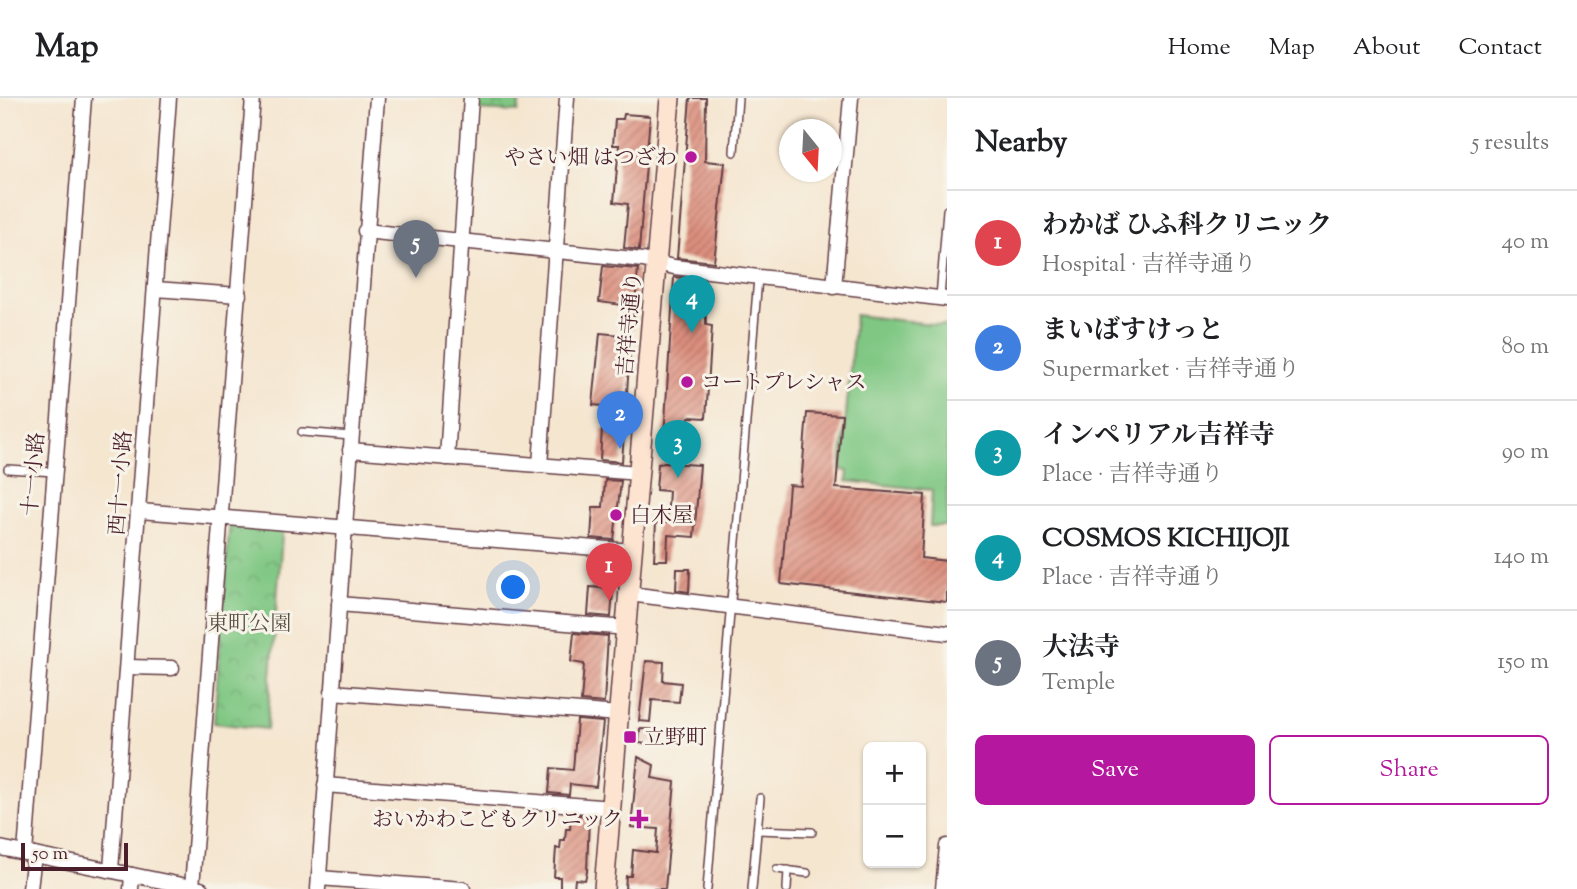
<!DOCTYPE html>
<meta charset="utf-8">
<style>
body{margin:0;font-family:"Sorts Mill Goudy","Noto Serif JP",serif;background:#f6f6f6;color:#202124}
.controls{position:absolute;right:21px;bottom:21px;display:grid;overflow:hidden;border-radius:10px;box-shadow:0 2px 5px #0004}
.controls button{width:63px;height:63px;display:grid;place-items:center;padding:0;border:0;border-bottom:2px solid #e0e0e0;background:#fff;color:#202124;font:35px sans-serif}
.compass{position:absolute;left:779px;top:21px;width:63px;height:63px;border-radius:50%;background:#fff;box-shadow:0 2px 5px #0004;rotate:162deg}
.scale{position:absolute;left:21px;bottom:18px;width:107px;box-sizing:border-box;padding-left:7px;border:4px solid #4a1f2b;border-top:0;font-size:19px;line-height:24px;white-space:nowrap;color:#4a1f2b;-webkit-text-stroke:5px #f7f3e8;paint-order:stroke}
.you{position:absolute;left:514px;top:490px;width:24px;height:24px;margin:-18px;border:5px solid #fff;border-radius:50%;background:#1a73e8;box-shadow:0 0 0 10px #1a73e833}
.badge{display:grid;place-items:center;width:46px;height:46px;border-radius:50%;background:#b5179e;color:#fff;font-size:23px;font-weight:700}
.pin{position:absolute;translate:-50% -58px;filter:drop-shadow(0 2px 4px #0008)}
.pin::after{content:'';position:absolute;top:37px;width:24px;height:21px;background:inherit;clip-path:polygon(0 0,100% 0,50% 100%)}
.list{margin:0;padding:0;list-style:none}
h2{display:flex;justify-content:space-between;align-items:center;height:91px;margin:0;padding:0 28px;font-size:30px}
h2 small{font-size:23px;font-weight:400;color:#757577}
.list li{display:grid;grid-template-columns:46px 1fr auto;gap:21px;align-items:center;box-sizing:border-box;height:105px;padding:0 28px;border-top:2px solid #e0e0e0}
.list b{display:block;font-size:26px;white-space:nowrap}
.list p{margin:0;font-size:23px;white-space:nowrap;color:#757577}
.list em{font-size:23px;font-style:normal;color:#757577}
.actions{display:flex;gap:14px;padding:21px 28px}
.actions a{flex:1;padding:16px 0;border:2px solid #b5179e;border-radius:10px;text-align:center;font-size:24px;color:#b5179e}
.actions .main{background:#b5179e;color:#fff}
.map{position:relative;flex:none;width:947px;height:791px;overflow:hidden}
header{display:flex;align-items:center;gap:42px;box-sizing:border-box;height:98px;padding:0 35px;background:#fff;border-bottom:2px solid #e0e0e0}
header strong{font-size:33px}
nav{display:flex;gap:38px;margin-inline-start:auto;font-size:24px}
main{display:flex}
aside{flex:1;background:#fff}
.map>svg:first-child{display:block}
.park{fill:url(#park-crowns);stroke:#647357;stroke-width:2}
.pitch{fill:#7fc783;stroke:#647357;stroke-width:2}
.building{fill:url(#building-hatch)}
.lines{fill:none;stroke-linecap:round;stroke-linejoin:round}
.lane-casing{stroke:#643d44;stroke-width:10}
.street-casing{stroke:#643d44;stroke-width:17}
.secondary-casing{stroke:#643d44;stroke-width:22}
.lane{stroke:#fff;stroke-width:7}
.street{stroke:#fff;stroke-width:14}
.secondary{stroke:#fde4d1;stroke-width:19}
.poi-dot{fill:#b5179e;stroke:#f7f3e8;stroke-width:2.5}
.labels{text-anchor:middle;stroke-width:6;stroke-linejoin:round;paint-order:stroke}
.poi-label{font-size:21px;fill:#4a1f2b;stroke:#f7f3e8;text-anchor:start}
.street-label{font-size:21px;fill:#4a1f2b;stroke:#f7f3e8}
.park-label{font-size:21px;fill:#5a5145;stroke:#f7f3e8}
</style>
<header>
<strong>Map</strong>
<nav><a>Home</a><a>Map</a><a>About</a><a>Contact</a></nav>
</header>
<main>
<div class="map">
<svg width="947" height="791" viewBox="0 0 947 791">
<defs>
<pattern id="park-crowns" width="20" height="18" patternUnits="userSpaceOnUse" patternTransform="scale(1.75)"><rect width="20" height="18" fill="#7fc783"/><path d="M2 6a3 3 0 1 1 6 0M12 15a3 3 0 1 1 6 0" fill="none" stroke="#6faa71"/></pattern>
<pattern id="building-hatch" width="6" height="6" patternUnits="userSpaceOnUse" patternTransform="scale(1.75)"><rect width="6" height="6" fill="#dc8f7e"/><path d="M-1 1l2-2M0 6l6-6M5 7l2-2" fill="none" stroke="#b47467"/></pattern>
</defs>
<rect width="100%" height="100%" fill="#f7f3e8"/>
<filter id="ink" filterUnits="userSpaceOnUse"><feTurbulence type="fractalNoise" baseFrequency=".0143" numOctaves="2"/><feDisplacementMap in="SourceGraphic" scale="14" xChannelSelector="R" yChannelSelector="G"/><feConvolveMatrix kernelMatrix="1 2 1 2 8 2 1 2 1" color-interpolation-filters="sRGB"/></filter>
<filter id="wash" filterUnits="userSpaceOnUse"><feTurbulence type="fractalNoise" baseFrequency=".00686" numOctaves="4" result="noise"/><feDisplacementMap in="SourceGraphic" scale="28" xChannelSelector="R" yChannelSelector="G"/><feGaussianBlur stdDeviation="1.57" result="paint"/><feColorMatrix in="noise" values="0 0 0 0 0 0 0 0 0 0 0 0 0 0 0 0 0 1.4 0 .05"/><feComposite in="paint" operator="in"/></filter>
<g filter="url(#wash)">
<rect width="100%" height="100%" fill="#f5e6d0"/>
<g class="park">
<polygon points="477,0 520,0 518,14 476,12"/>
<polygon points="230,420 283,425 267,631 214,625"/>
</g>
<polygon class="pitch" points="855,217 947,228 947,428 930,428 932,392 847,383 848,373 841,372"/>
<g id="blocks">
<g class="building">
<polygon points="690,0 706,0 705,63 725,65 714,164 677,160"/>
<polygon points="624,16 650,18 639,152 624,150 628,106 614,104 619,47 613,47 615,21 623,21"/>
<polygon points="603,168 638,171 633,230 621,229 623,207 599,204"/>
<polygon points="674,179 705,182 706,227 712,228 706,320 689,319 683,341 664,339"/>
<polygon points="600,235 631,238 622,364 600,362 602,331 611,331 614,309 593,307"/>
<polygon points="807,315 842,317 836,390 925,397 921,460 947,463 947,504 781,486 789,387 801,388"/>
<polygon points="665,365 700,367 694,439 668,437 667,462 654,462 656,424 667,425 669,393 656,392 658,366"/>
<polygon points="605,382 621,383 614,442 591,440 593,409 603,409"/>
<polygon points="677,471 690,471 689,494 676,492"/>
<polygon points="590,489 613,491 611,519 588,517"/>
<polygon points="574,535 608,538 604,605 581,603 584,566 571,564"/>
<polygon points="646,563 664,564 663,583 681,585 679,604 652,602 650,624 639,623"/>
<polygon points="577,622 603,624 596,689 570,686 569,697 549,695 551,670 573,672"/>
<polygon points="640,631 659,632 658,646 639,645"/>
<polygon points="638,659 654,667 652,680 675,684 665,791 625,791 626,778 631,778 633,752 656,755 658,731 631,729"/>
<polygon points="571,716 589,718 587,774 585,782 575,781 574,791 560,791 560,779 554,779 556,750 560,751 561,742 565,742 566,731 570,731"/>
</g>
</g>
</g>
<g filter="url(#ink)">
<use href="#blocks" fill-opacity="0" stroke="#643d44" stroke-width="2"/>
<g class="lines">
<g class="lane-casing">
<g id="lane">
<polyline points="734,54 738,0"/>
<polyline points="940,200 947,112"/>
<polyline points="302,334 351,338"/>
<polyline points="8,371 54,374"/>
<polyline points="757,732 812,734"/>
<polyline points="777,771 807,775"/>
<polyline points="707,791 758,180"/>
<polyline points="752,791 760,700"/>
<polyline points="787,791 788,772"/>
</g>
</g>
<g class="street-casing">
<g id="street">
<polyline points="365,133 643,162 674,169 947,201"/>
<polyline points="834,189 851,0"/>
<polyline points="155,191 239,197"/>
<polyline points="350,352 639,375"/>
<polyline points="447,360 471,0"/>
<polyline points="540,367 567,0"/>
<polyline points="140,413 632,453"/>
<polyline points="629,496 947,535"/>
<polyline points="339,506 627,530"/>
<polyline points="127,569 172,570"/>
<polyline points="332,594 619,616"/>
<polyline points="325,687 612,710"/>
<polyline points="0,750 201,791"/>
<polyline points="25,755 84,0"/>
<polyline points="111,772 169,0"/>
<polyline points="319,780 463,791"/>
<polyline points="192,789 253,0"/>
<polyline points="30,791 34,757"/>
<polyline points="131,791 132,777"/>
<polyline points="318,791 377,0"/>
<polyline points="943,791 947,748"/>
</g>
</g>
<g class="secondary-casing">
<polyline id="secondary" points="604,791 670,0"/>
</g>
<use href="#lane" class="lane"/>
<use href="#street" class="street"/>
<use href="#secondary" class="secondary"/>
</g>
</g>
<g class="poi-dot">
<circle cx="691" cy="59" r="7"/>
<circle cx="687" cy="284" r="7"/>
<circle cx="616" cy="417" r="7"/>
<rect x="623" y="632" width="14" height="14" rx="3.5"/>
<path d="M635.5 710.5h7v7h7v7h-7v7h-7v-7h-7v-7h7z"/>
</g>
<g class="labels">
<g class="poi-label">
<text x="677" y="66" text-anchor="end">やさい畑 はつざわ</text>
<text x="701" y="291">コートプレシャス</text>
<text x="630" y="424">白木屋</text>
<text x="644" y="646">立野町</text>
<text x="623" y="728" text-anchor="end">おいかわこどもクリニック</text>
</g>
<g class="street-label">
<text transform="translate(629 226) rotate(-85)" y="7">吉祥寺通り</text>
<text transform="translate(33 376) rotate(-85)" y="7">十一小路</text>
<text transform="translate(120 385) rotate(-86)" y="7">西十一小路</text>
</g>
<g class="park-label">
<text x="249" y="532">東町公園</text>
</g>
</g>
</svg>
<div class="controls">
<button>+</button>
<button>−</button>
</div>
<svg class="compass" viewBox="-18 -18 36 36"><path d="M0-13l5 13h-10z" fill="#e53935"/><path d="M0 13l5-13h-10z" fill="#757577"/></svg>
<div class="scale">50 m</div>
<div class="you"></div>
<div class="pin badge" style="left:609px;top:503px;background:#e0444e">1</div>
<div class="pin badge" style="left:620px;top:351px;background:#3f7fe0">2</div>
<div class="pin badge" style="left:678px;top:380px;background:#0f9aa8">3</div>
<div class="pin badge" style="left:692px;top:235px;background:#0f9aa8">4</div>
<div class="pin badge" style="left:416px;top:180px;background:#6b7280">5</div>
</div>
<aside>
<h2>Nearby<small>5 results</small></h2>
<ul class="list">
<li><span class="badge" style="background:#e0444e">1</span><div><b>わかば ひふ科クリニック</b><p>Hospital · 吉祥寺通り</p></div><em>40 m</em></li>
<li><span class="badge" style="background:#3f7fe0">2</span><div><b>まいばすけっと</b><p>Supermarket · 吉祥寺通り</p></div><em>80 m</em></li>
<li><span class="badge" style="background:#0f9aa8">3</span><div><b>インペリアル吉祥寺</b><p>Place · 吉祥寺通り</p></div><em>90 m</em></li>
<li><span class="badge" style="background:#0f9aa8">4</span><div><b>COSMOS KICHIJOJI</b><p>Place · 吉祥寺通り</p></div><em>140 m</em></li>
<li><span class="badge" style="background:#6b7280">5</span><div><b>大法寺</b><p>Temple</p></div><em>150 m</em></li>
</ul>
<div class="actions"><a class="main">Save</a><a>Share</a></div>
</aside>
</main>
